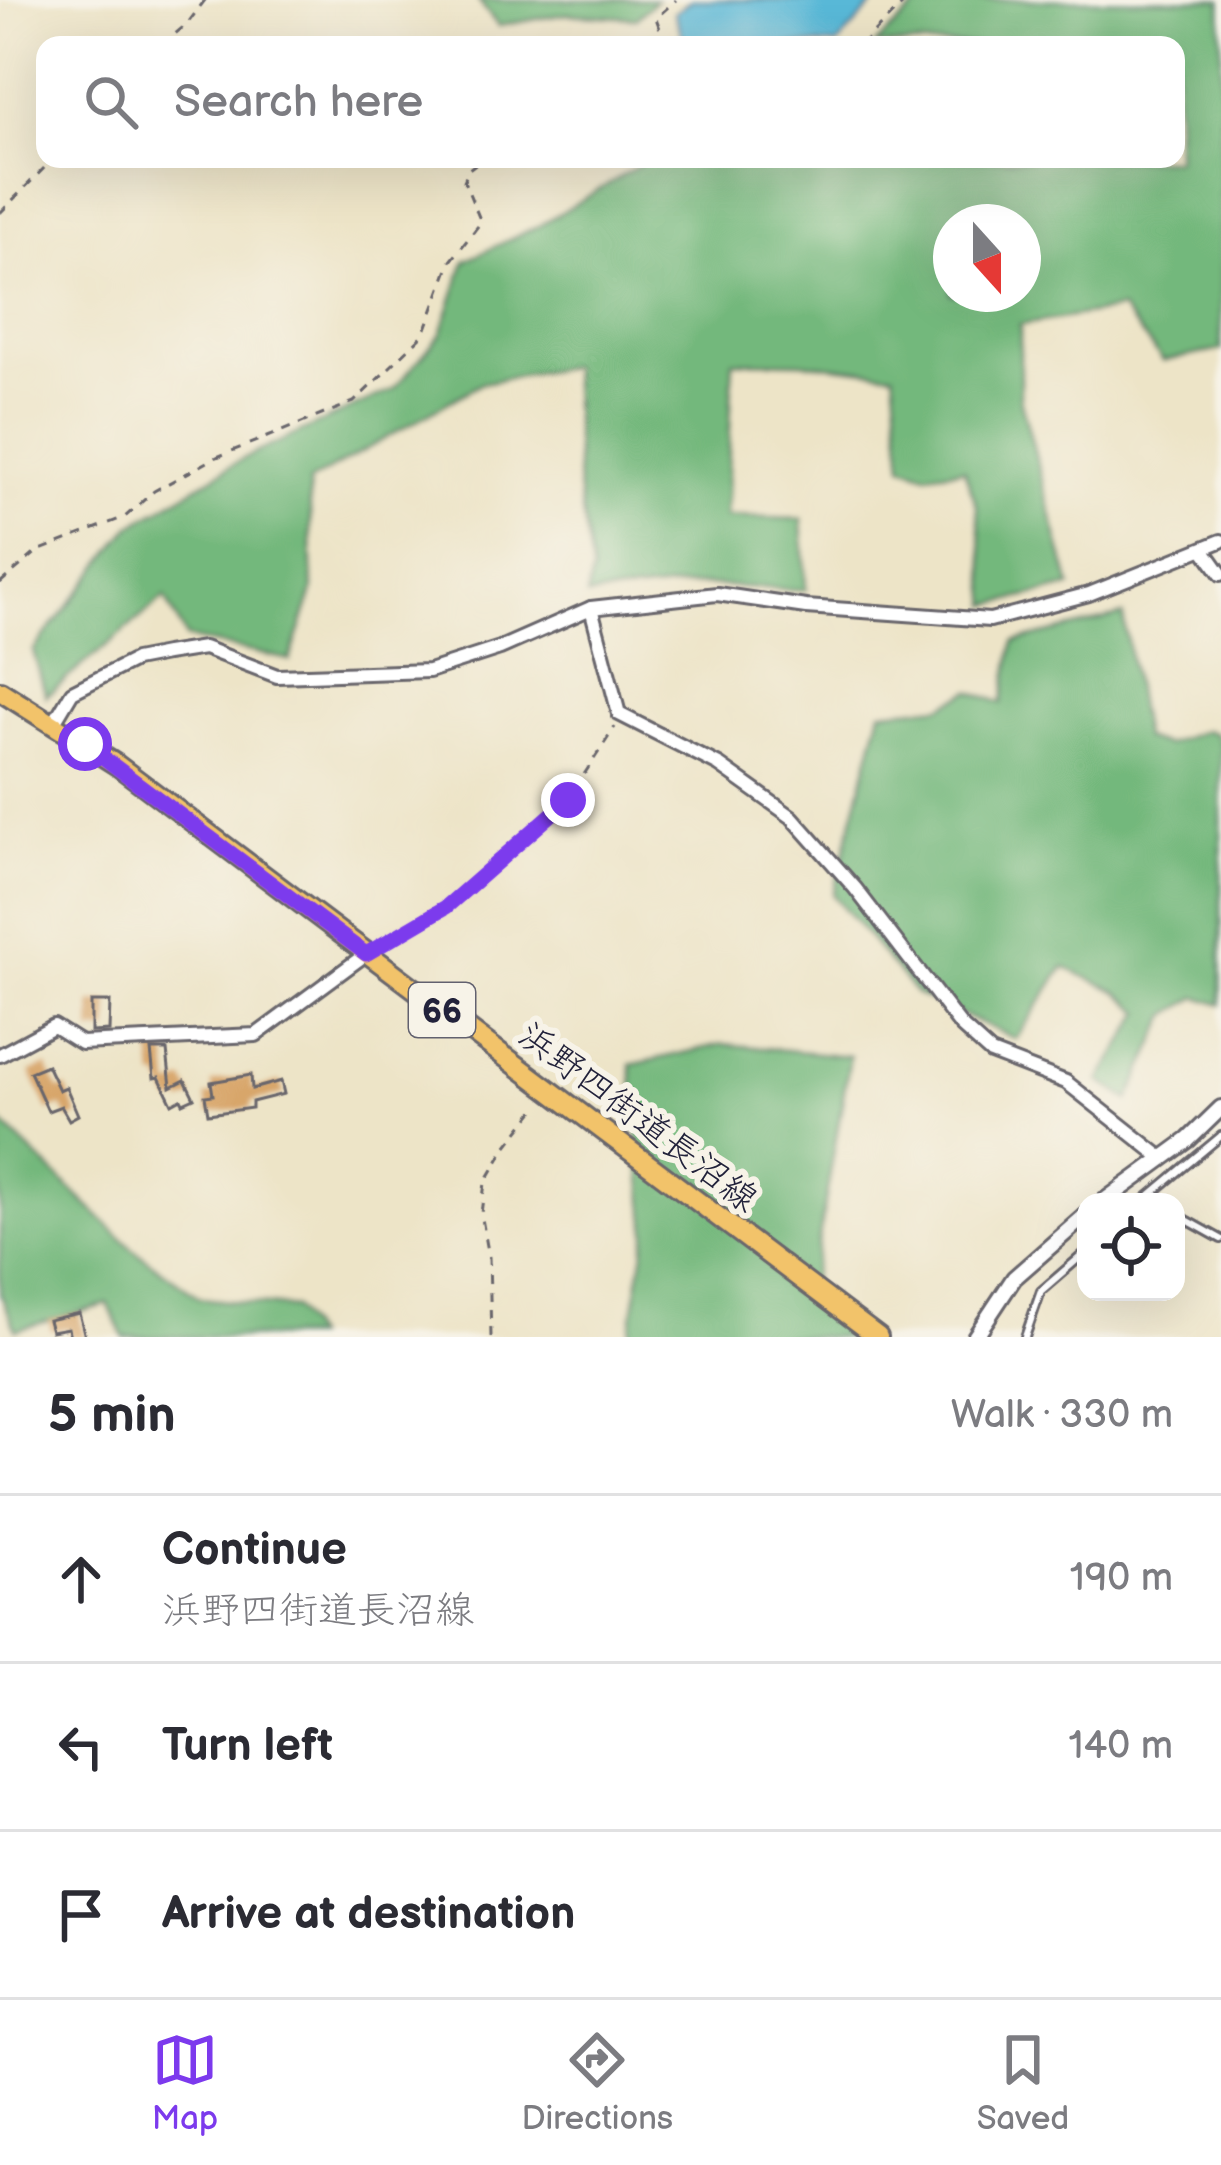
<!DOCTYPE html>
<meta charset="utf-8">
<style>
body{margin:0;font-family:"Balsamiq Sans","Klee One",sans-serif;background:#f2f2f3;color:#2b2b33}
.controls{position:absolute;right:36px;bottom:36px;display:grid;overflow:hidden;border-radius:24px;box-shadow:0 12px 48px #0002}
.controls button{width:108px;height:108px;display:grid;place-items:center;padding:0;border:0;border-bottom:3px solid #e1e1e2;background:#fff;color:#2b2b33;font:60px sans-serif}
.compass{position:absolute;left:933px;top:204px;width:108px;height:108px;border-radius:50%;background:#fff;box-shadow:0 12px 48px #0002;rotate:159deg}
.stop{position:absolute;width:36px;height:36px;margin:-27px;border:9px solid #7c3aed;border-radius:50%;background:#fff}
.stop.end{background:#7c3aed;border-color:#fff;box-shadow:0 3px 12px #0008}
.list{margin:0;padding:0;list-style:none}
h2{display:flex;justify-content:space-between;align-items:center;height:156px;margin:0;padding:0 48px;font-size:51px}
h2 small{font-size:39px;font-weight:400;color:#7c7c81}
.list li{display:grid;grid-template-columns:78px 1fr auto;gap:36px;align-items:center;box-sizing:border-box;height:168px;padding:0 48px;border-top:3px solid #e1e1e2}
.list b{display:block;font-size:45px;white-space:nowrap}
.list p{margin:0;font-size:39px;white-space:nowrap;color:#7c7c81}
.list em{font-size:39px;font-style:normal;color:#7c7c81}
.icon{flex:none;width:66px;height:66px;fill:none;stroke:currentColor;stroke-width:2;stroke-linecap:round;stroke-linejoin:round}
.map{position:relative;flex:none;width:1221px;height:1337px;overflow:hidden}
.search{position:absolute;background:#fff;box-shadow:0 12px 48px #0002;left:36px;right:36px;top:36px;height:132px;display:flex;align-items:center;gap:30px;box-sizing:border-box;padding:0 42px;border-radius:24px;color:#7c7c81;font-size:45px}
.sheet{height:660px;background:#fff}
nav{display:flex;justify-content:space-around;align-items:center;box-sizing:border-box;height:168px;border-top:3px solid #e1e1e2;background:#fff;font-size:33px;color:#7c7c81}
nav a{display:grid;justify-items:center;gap:6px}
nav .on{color:#7c3aed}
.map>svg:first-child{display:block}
.forest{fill:#73b87c;stroke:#4a6d5c;stroke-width:3;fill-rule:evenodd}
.water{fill:#59b8d7;stroke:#3e6d89;stroke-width:3}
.building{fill:#d8a66b}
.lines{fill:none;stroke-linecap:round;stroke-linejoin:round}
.service-casing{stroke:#69666c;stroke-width:12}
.minor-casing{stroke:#69666c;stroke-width:18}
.tertiary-casing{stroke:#69666c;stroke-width:20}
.primary-casing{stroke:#69666c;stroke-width:24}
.path{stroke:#69666c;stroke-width:3;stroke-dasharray:9 9;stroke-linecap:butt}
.service{stroke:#fff;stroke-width:6}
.minor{stroke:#fff;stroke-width:12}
.tertiary{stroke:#fff;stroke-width:14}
.primary{stroke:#f2c36a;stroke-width:18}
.route{stroke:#7c3aed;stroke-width:15}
.labels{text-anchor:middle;stroke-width:12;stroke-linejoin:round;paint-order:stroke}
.shield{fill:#f7f3e8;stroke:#62616f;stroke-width:3}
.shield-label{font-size:33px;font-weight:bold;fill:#22223b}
.street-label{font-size:36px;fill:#22223b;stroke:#f7f3e8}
</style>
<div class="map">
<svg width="1221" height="1337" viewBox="0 0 1221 1337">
<rect width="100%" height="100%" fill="#f7f3e8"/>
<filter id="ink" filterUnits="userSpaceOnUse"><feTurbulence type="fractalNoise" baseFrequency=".00833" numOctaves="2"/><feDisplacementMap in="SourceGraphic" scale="24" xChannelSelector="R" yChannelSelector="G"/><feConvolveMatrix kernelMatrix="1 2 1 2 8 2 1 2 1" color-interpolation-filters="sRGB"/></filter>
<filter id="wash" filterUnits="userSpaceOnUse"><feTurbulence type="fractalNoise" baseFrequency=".004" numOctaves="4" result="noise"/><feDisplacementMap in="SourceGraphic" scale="48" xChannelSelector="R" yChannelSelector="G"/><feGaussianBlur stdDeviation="2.7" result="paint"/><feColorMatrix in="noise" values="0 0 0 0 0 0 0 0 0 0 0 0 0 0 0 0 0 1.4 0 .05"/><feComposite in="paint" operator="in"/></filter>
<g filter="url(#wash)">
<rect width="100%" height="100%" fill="#ede4c7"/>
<g class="forest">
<polygon points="478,0 656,0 636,18 565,14 498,26"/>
<path d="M 925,0 L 1221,0 L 1221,350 L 1163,361 L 1121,309 L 1020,325 L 1020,398 L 1071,587 L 989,605 L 977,506 L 964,469 L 927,474 L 903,466 L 894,373 L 800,362 L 733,361 L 726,517 L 802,519 L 806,590 L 701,585 L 587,596 L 592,572 L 578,487 L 571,366 L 482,383 L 309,482 L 313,591 L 290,660 L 186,638 L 165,597 L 46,696 L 33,651 L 130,527 L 244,458 L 394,389 L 441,334 L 465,261 L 540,225 L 650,159 L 1176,159 L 1176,45 L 875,45 ZM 1023,222 L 1023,294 L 951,294 L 951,222 Z"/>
<polygon points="1123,615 1143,738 1165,745 1205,730 1216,734 1221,745 1221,1005 1198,997 1168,1015 1129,1100 1100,1081 1142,1012 1118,992 1064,967 1016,1039 916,994 833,895 881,711 942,706 970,691 1002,703 1014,642"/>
<polygon points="723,1044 850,1056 809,1297 835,1325 857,1337 629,1337 647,1233 631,1065"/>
<polygon points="0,1121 135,1251 200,1298 294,1308 313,1337 124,1337 108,1304 16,1330 0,1293"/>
</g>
<polygon class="water" points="691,0 878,0 837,45 686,45 674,13"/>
<g id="blocks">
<g class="building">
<polygon points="91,1002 110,1002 109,1031 91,1032"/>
<polygon points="151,1050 167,1050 171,1087 185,1080 194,1098 183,1103 181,1099 172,1104 159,1077 154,1078"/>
<polygon points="47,1065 59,1090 66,1087 78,1115 69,1120 61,1106 48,1111 30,1072"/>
<polygon points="251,1075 252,1089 281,1081 284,1094 252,1102 252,1108 208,1114 205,1096 213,1095 211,1082"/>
<polygon points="79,1313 85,1337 70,1337 68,1328 51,1331 48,1320"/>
</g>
</g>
</g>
<g filter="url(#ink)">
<use href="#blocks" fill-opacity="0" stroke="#69666c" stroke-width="3"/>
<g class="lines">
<g class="service-casing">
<g id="service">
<polyline points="1142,1202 1221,1136"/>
<polyline points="1176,1214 1221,1239"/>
<polyline points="1025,1337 1041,1291 1086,1252"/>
</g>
</g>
<g class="minor-casing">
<g id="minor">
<polyline points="1204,550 1221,574"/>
<polyline points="591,608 619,714 719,765 792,817 855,888 961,1026 991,1053 1066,1082 1161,1157"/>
<polyline points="53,724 72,692 135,660 166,654 204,648 277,676 429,671 500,648 591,608 717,594 806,607 990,620 1089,594 1221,541"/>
<polyline points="0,1055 54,1026 81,1043 256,1035 366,954"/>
</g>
</g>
<g class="tertiary-casing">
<g id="tertiary">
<polyline points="1103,1202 1188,1140 1221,1108"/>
<polyline points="975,1337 1014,1278 1086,1215"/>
</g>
</g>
<g class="primary-casing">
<polyline id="primary" points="0,691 117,765 878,1337"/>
</g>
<g class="path">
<polyline points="162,45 188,23 205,0"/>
<polyline points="666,45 656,18 676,0"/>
<polyline points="861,45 907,0"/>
<polyline points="0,213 53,159"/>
<polyline points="0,583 38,551 125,517 154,491 217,457 354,402 424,334 451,261 481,222 464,181 469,169 482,159"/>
<polyline points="379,946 446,907 568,799 615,727"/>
<polyline points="491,1337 489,1257 481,1213 485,1183 506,1147 539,1105"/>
</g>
<use href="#service" class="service"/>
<use href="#minor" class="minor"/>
<use href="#tertiary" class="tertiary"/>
<use href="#primary" class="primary"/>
</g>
</g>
<g class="lines" filter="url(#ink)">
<polyline class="route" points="85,744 366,954 446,907 568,800"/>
</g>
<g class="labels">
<rect class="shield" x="409" y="983" width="66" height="54" rx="9"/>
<g class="shield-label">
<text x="442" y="1022">66</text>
</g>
<g class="street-label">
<text transform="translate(639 1116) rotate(37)" y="13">浜野四街道長沼線</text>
</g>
</g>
</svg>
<div class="controls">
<button><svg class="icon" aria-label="locate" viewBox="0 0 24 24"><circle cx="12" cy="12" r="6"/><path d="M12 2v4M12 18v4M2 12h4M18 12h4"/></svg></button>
</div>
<svg class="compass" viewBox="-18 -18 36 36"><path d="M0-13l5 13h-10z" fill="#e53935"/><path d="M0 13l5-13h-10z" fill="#7c7c81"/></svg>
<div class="stop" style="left:85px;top:744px"></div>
<div class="stop end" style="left:568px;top:800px"></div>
<div class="search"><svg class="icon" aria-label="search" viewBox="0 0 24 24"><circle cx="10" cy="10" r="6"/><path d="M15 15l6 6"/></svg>Search here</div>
</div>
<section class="sheet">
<h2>5 min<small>Walk · 330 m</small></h2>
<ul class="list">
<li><svg class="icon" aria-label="ahead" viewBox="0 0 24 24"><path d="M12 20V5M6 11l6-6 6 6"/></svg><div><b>Continue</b><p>浜野四街道長沼線</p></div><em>190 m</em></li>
<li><svg class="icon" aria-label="left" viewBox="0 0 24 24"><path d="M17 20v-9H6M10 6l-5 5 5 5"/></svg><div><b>Turn left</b></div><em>140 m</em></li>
<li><svg class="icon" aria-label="arrive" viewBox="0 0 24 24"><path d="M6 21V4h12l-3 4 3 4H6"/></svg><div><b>Arrive at destination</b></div></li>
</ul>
</section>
<nav>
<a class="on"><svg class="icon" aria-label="map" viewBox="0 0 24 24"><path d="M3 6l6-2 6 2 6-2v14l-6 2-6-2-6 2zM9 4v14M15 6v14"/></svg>Map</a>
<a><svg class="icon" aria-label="directions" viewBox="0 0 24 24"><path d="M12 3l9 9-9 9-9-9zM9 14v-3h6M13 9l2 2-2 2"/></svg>Directions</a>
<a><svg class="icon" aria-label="saved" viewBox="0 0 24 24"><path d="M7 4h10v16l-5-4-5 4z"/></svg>Saved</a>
</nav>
